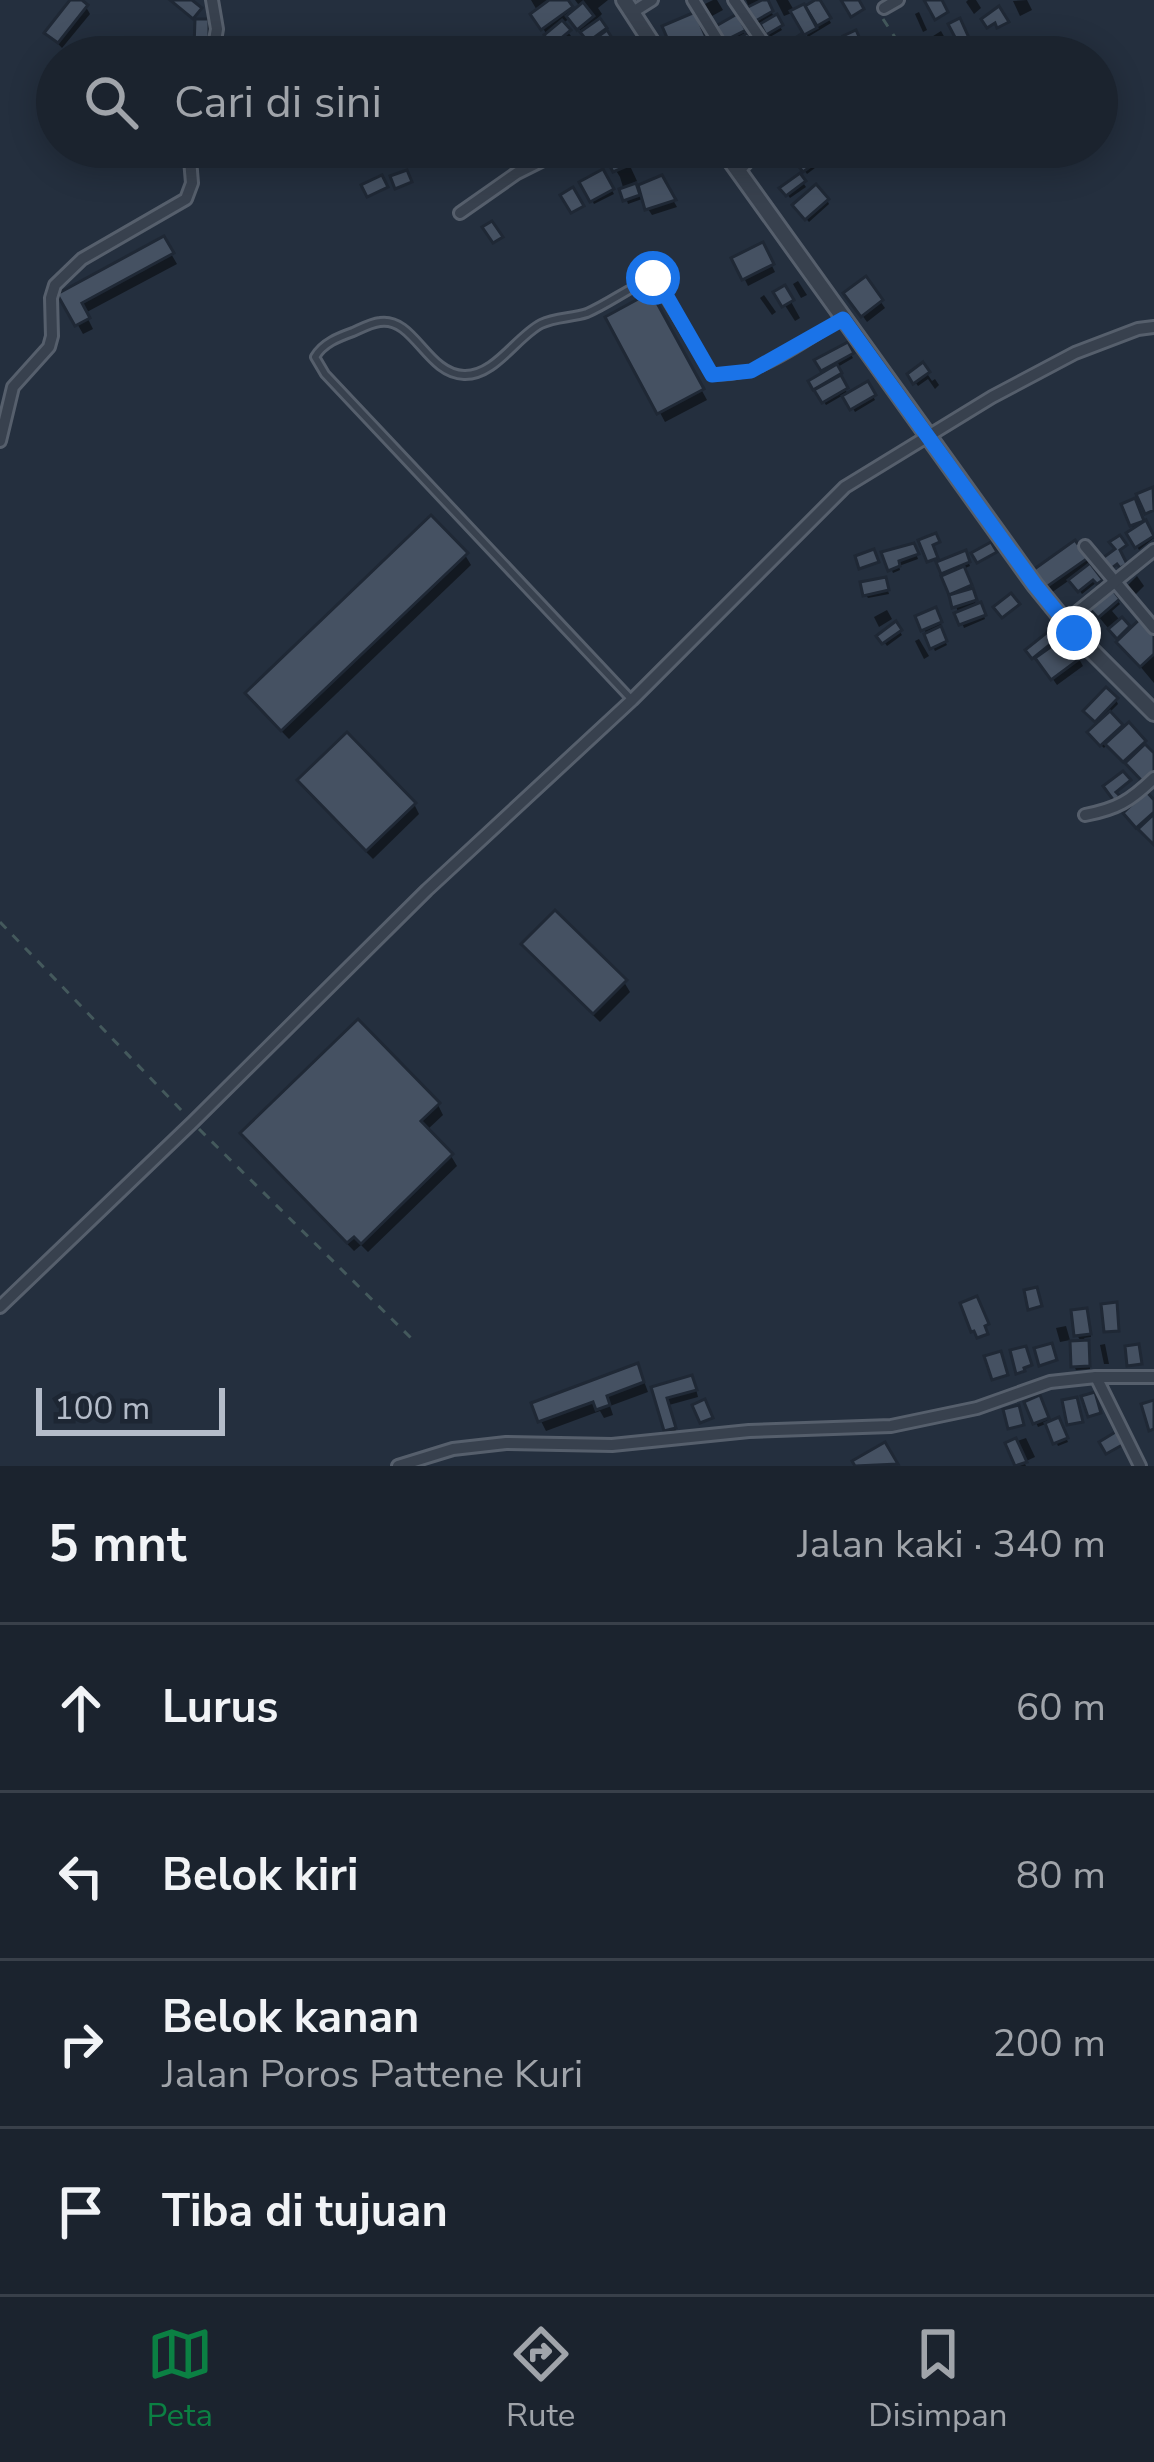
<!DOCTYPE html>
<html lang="id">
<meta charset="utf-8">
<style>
body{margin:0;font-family:"Nunito Sans",sans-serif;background:#282f3a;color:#f1f3f6}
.scale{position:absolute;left:36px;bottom:30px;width:189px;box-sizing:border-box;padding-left:12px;border:6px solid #b4bcc9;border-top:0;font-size:33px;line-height:42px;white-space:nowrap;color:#b4bcc9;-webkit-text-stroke:9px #1d2633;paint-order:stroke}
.stop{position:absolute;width:36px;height:36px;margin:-27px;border:9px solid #1a73e8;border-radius:50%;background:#fff}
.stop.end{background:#1a73e8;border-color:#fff;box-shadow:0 3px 12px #0008}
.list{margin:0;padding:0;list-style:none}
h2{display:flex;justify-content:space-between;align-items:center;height:156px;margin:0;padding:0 48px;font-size:51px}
h2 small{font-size:39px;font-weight:400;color:#a0a4aa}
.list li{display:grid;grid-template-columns:78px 1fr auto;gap:36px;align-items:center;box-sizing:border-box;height:168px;padding:0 48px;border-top:3px solid #39404a}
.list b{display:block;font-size:45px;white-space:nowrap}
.list p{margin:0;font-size:39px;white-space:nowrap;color:#a0a4aa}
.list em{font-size:39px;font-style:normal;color:#a0a4aa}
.icon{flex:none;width:66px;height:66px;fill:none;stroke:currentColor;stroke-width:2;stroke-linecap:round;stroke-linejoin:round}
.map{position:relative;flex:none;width:1154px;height:1466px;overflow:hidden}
.search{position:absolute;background:#1b232e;box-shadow:0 6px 30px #0003;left:36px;right:36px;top:36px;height:132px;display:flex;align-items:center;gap:30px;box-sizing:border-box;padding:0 42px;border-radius:66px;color:#a0a4aa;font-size:45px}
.sheet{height:828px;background:#1b232e}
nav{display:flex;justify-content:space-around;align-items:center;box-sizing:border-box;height:168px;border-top:3px solid #39404a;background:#1b232e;font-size:33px;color:#a0a4aa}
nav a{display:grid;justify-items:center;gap:6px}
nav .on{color:#0b8043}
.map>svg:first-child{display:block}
.shadow{fill:#0007}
.building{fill:#455162;stroke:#1f2835;stroke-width:3}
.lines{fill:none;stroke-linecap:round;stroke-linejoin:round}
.service-casing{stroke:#565f6c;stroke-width:12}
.minor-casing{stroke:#565f6c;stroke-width:16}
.tertiary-casing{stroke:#565f6c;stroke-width:20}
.path{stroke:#44595c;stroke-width:3;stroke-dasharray:9 9;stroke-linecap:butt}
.service{stroke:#38414e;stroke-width:6}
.minor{stroke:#38414e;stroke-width:10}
.tertiary{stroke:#38414e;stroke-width:14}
.route{stroke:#1a73e8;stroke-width:15}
</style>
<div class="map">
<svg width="1154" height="1466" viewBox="0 0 1154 1466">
<rect width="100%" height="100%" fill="#242f3e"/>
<g class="shadow">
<polygon points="74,0 86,7 90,14 62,48 48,33"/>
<polygon points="531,0 564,0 573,14 581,8 575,0 608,0 598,8 602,14 597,19 615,49 631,57 586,57 583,51 592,44 570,18 562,24 571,36 556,48 534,15 538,12"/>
<polygon points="713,0 717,0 723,10 712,16 705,4"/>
<polygon points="746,0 764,0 782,30 770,37 762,22 756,25"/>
<polygon points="776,0 788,0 795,12 818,1 831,23 808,37 794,12 784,16"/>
<polygon points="968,0 976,0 981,8 974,14 966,2"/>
<polygon points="1027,0 1032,10 1020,16 1013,1"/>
<polygon points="919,12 927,30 923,32 915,14"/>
<polygon points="736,18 753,50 758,47 765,57 735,57 720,28"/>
<polygon points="698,23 709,50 693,57 679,57 666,28"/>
<polygon points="941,31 950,47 957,57 938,57 939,53 930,38"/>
<polygon points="478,147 490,147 496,157 487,162"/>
<polygon points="619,147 631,168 637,181 633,183 642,199 628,204 620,177 602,148"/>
<polygon points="629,147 644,147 648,155 637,161"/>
<polygon points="814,147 820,147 828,158 807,174 797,160"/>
<polygon points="602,173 614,194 594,204 583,183"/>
<polygon points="799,177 806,187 790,198 783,188"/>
<polygon points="661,179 677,207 652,215 648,209"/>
<polygon points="827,200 829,204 809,222 798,209"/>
<polygon points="163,240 177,264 85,313 93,329 83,334 61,295"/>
<polygon points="762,246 775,272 748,286 735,259"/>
<polygon points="798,281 807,295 801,298 793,284"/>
<polygon points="866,281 885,308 867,322 847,294"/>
<polygon points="784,289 800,318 795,321 777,293"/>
<polygon points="764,295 776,312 772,315 760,298"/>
<polygon points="650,296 707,400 665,422 609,318"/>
<polygon points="846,346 853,358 836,368 842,378 839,379 849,396 867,385 875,400 855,412 845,394 826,405 812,382 825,374 818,361"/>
<polygon points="922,366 932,381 935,379 939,385 935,389 928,379 918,386 910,374"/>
<polygon points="1134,502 1144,525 1154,538 1139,550 1130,534 1135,531 1132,525"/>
<polygon points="913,546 918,559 899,566 900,570 893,573 885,554"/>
<polygon points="965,554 970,566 963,569 977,607 980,606 985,619 964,628 940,563"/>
<polygon points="465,555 471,565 289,739 255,704 249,694"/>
<polygon points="1086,559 1103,585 1101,586 1097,582 1082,594 1071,579 1051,593 1036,571"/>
<polygon points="1137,576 1144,586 1135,595 1127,586"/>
<polygon points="886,584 889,594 868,598 866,595"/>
<polygon points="1110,591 1120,604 1112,611 1130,632 1154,639 1154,683 1093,610"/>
<polygon points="887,610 892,619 879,627 874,617"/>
<polygon points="935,611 942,627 938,628 947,645 935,651 924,629"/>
<polygon points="1087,613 1093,620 1084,628 1078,621"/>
<polygon points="895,625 902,635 887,646 880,636"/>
<polygon points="1050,634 1058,645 1079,659 1083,666 1057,685 1039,659 1036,661 1029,651"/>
<polygon points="919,639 929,656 924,659 915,641"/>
<polygon points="1116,700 1118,704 1108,714 1123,731 1144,742 1154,757 1154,776 1146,783 1108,743 1104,748 1093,737 1100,725 1089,715"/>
<polygon points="301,781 414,804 419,814 373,859 306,791"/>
<polygon points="525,944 624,982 630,992 600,1022 531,954"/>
<polygon points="438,1105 443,1115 426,1131 451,1156 457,1166 368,1252 361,1245 354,1251 250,1143 244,1133"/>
<polygon points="1088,1315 1091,1337 1084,1338 1089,1347 1090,1369 1076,1370 1074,1366 1082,1343 1077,1335"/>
<polygon points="1066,1326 1070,1340 1060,1342 1056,1328"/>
<polygon points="1105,1344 1109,1364 1104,1364 1100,1345"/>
<polygon points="642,1376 648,1392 610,1406 613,1415 604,1418 600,1411 546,1431 541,1421"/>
<polygon points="695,1385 698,1397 669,1405 677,1435 671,1437 655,1389"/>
<polygon points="1038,1399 1049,1424 1058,1420 1068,1442 1058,1446 1048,1423 1038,1427 1028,1403"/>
<polygon points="1026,1438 1035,1457 1024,1462 1026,1466 1019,1466 1009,1444"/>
</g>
<g class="building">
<polygon points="70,0 82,0 88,5 58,43 44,33"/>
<polygon points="170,0 192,0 202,8 193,19"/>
<polygon points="549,0 568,0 573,7 541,30 530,14"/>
<polygon points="762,0 768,0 773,11 752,23 744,9"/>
<polygon points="815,0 820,0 831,18 817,26 805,6"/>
<polygon points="841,0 859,0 864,9 851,17"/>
<polygon points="924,0 942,0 948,12 935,20"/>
<polygon points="583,2 594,16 577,30 566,16"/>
<polygon points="804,4 817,28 804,35 790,11"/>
<polygon points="999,6 1009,22 997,28 995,23 987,28 981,19"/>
<polygon points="695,12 708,42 675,56 662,26"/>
<polygon points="737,14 746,30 724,41 716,26"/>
<polygon points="777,14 783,25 766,35 760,24"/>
<polygon points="600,18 607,28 588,42 580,32"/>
<polygon points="960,18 969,38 958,43 948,24"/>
<polygon points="195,19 209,19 209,49 194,48"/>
<polygon points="562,20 571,30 552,46 544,35"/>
<polygon points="607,30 614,41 600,51 592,41"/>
<polygon points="856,30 865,50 852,56 843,36"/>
<polygon points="748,33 753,43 731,55 725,45"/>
<polygon points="801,34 810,48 797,57 782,57 777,50"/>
<polygon points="838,38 847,57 827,57 822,45"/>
<polygon points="624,40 633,55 631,57 596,57"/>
<polygon points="809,147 824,147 829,153 803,172 793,159"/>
<polygon points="626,151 632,164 613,172 607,160"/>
<polygon points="603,169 614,189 590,202 579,182"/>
<polygon points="407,170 412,182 395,189 390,176"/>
<polygon points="800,173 806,181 786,196 779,188"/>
<polygon points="382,175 388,187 367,197 361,185"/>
<polygon points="662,175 676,200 645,210 638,185"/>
<polygon points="636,183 640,195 623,201 619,189"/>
<polygon points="816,184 829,199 805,220 792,205"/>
<polygon points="573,187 584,206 571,213 560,195"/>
<polygon points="492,221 503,237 493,243 482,227"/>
<polygon points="164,236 174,253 82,303 90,318 75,326 57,294"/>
<polygon points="763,242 774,264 742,280 731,258"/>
<polygon points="866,276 883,300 861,317 843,293"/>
<polygon points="785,285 794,300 782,307 773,292"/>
<polygon points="651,292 704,389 657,414 605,317"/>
<polygon points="848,342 854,353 821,371 814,360"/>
<polygon points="923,362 930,372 913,384 907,374"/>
<polygon points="837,364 842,373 813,390 808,381"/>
<polygon points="841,375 848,388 822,403 814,390"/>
<polygon points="868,381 876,395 850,410 842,396"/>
<polygon points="1153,487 1154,510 1145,514 1136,494"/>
<polygon points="1135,498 1144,521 1130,526 1121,504"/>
<polygon points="431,515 468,553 281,731 245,693"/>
<polygon points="1146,520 1154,536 1135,548 1126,533"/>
<polygon points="936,533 940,542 933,545 938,558 927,562 918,540"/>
<polygon points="1120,535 1127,545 1120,550 1127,564 1120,568 1117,564 1108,571 1100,560 1115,549 1109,542"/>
<polygon points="1075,540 1088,558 1045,588 1033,570"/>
<polygon points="991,542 997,552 977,563 971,553"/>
<polygon points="914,543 919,554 899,561 900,566 888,571 881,552"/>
<polygon points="874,549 879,562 859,569 855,556"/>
<polygon points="966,550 970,562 941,574 936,562"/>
<polygon points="1090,563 1103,580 1097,584 1093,580 1078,592 1068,580"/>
<polygon points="964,566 972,585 949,595 941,576"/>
<polygon points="886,577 889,590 863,596 860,582"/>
<polygon points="1110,586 1120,599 1098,618 1087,606"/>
<polygon points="973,588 977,600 952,608 949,595"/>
<polygon points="1011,593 1020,604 1002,618 993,607"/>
<polygon points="981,602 986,615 959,625 954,613"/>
<polygon points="936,607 942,622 921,631 915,616"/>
<polygon points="1122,617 1130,626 1117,639 1108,629"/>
<polygon points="1140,619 1154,634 1154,654 1140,667 1116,642"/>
<polygon points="896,621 902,630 882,644 876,636"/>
<polygon points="941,626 947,641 930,649 924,634"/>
<polygon points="1050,630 1057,639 1032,659 1025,650"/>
<polygon points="1066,636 1082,657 1051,680 1035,658"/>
<polygon points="1106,687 1118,698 1095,722 1083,711"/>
<polygon points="1110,711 1123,725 1100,746 1087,732"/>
<polygon points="1129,722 1146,741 1123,762 1105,744"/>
<polygon points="347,732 416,803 366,851 297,780"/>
<polygon points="1145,744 1154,753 1154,771 1142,781 1125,763"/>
<polygon points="1123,771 1131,780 1116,792 1120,796 1114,801 1103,786"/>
<polygon points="1146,791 1154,800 1154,812 1136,828 1123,813"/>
<polygon points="1154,814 1154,845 1138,829"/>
<polygon points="555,910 627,980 593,1014 521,944"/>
<polygon points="358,1019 440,1103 421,1121 453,1154 361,1244 354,1237 347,1243 240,1133"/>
<polygon points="1037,1287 1042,1306 1028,1310 1024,1290"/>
<polygon points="977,1296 989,1324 985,1326 988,1334 977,1338 974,1331 971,1332 960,1303"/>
<polygon points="1117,1302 1119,1331 1104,1332 1101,1304"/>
<polygon points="1087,1308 1091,1334 1074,1336 1071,1310"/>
<polygon points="1089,1340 1090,1366 1071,1367 1070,1341"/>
<polygon points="1052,1343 1057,1360 1039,1366 1034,1348"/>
<polygon points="1139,1344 1142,1364 1127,1366 1125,1346"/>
<polygon points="1026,1346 1032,1365 1024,1368 1025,1371 1016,1374 1010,1350"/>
<polygon points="1001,1351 1008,1375 992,1380 984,1356"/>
<polygon points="638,1363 644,1382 607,1396 610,1405 596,1410 593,1402 538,1422 531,1403"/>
<polygon points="692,1375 697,1390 667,1398 676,1428 664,1431 651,1387"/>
<polygon points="1095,1392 1101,1413 1088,1417 1081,1396"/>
<polygon points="1040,1395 1049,1418 1033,1424 1024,1402"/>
<polygon points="1077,1397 1083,1422 1067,1425 1062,1400"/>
<polygon points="705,1399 713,1418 700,1423 692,1405"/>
<polygon points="1154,1400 1154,1429 1149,1431 1141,1404"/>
<polygon points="1019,1405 1024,1425 1008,1429 1003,1409"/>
<polygon points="1059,1417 1068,1438 1053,1444 1045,1423"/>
<polygon points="1117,1431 1124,1444 1106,1454 1099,1442"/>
<polygon points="1016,1438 1027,1462 1015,1466 1005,1443"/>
<polygon points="885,1442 898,1464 855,1466 852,1461"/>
</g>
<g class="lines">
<g class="service-casing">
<path id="service" d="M 632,700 L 325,374 L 315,357 C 323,343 339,337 353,332 C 362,328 371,323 380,322 C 414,317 427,374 464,375 C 495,376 516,337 541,324 C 555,317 572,318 587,313 C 610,303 630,287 653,278 L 712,375 C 758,381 805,341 843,319"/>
</g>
<g class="minor-casing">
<g id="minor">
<polyline points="212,0 217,29 212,57"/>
<polyline points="693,0 728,57"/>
<polyline points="734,0 773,57"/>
<polyline points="884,8 898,0"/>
<polyline points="633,12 652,0"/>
<polyline points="738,172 761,147"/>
<polyline points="460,213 517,173 569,147"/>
<polyline points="0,441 13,387 49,347 52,336 51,298 55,285 82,259 186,199 192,183 189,147"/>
<polyline points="1085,546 1154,628"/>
<polyline points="1065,622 1154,550"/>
<path d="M 1085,815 C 1117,809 1130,801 1154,778"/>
<polyline points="0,1307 193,1122 427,890 632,700 845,487 992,397 1075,353 1138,329 1154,327"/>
<polyline points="1096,1377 1140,1466"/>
<polyline points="398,1466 453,1449 506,1443 612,1445 749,1431 891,1426 977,1408 1050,1382 1096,1377 1154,1377"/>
</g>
</g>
<g class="tertiary-casing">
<g id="tertiary">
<polyline points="624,0 661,57"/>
<polyline points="721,147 1035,585 1074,633 1154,713"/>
</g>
</g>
<g class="path">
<polyline points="883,19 908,57"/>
<polyline points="0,922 184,1113"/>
<polyline points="199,1129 411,1338"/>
</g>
<use href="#service" class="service"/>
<use href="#minor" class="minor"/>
<use href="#tertiary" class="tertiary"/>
</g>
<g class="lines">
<polyline class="route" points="653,278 658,281 712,375 751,371 843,319 1035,585 1074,633"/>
</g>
</svg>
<div class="scale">100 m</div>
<div class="stop" style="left:653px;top:278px"></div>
<div class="stop end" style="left:1074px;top:633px"></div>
<div class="search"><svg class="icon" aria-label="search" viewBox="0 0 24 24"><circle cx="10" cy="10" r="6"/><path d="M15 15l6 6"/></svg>Cari di sini</div>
</div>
<section class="sheet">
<h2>5 mnt<small>Jalan kaki · 340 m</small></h2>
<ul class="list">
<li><svg class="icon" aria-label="ahead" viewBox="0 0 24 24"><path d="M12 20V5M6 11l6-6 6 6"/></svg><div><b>Lurus</b></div><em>60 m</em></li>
<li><svg class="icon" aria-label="left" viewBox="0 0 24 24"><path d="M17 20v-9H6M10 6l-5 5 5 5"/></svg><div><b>Belok kiri</b></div><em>80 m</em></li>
<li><svg class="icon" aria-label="right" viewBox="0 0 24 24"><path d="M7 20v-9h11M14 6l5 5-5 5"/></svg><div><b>Belok kanan</b><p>Jalan Poros Pattene Kuri</p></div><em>200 m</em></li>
<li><svg class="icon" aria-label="arrive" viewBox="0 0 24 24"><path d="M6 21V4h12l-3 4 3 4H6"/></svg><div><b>Tiba di tujuan</b></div></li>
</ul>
</section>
<nav>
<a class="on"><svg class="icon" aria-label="map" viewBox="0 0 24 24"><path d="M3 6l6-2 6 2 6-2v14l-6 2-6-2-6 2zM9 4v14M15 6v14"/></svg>Peta</a>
<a><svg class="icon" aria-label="directions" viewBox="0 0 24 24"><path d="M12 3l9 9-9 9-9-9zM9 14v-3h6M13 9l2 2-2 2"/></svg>Rute</a>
<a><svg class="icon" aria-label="saved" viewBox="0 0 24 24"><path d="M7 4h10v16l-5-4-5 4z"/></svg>Disimpan</a>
</nav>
